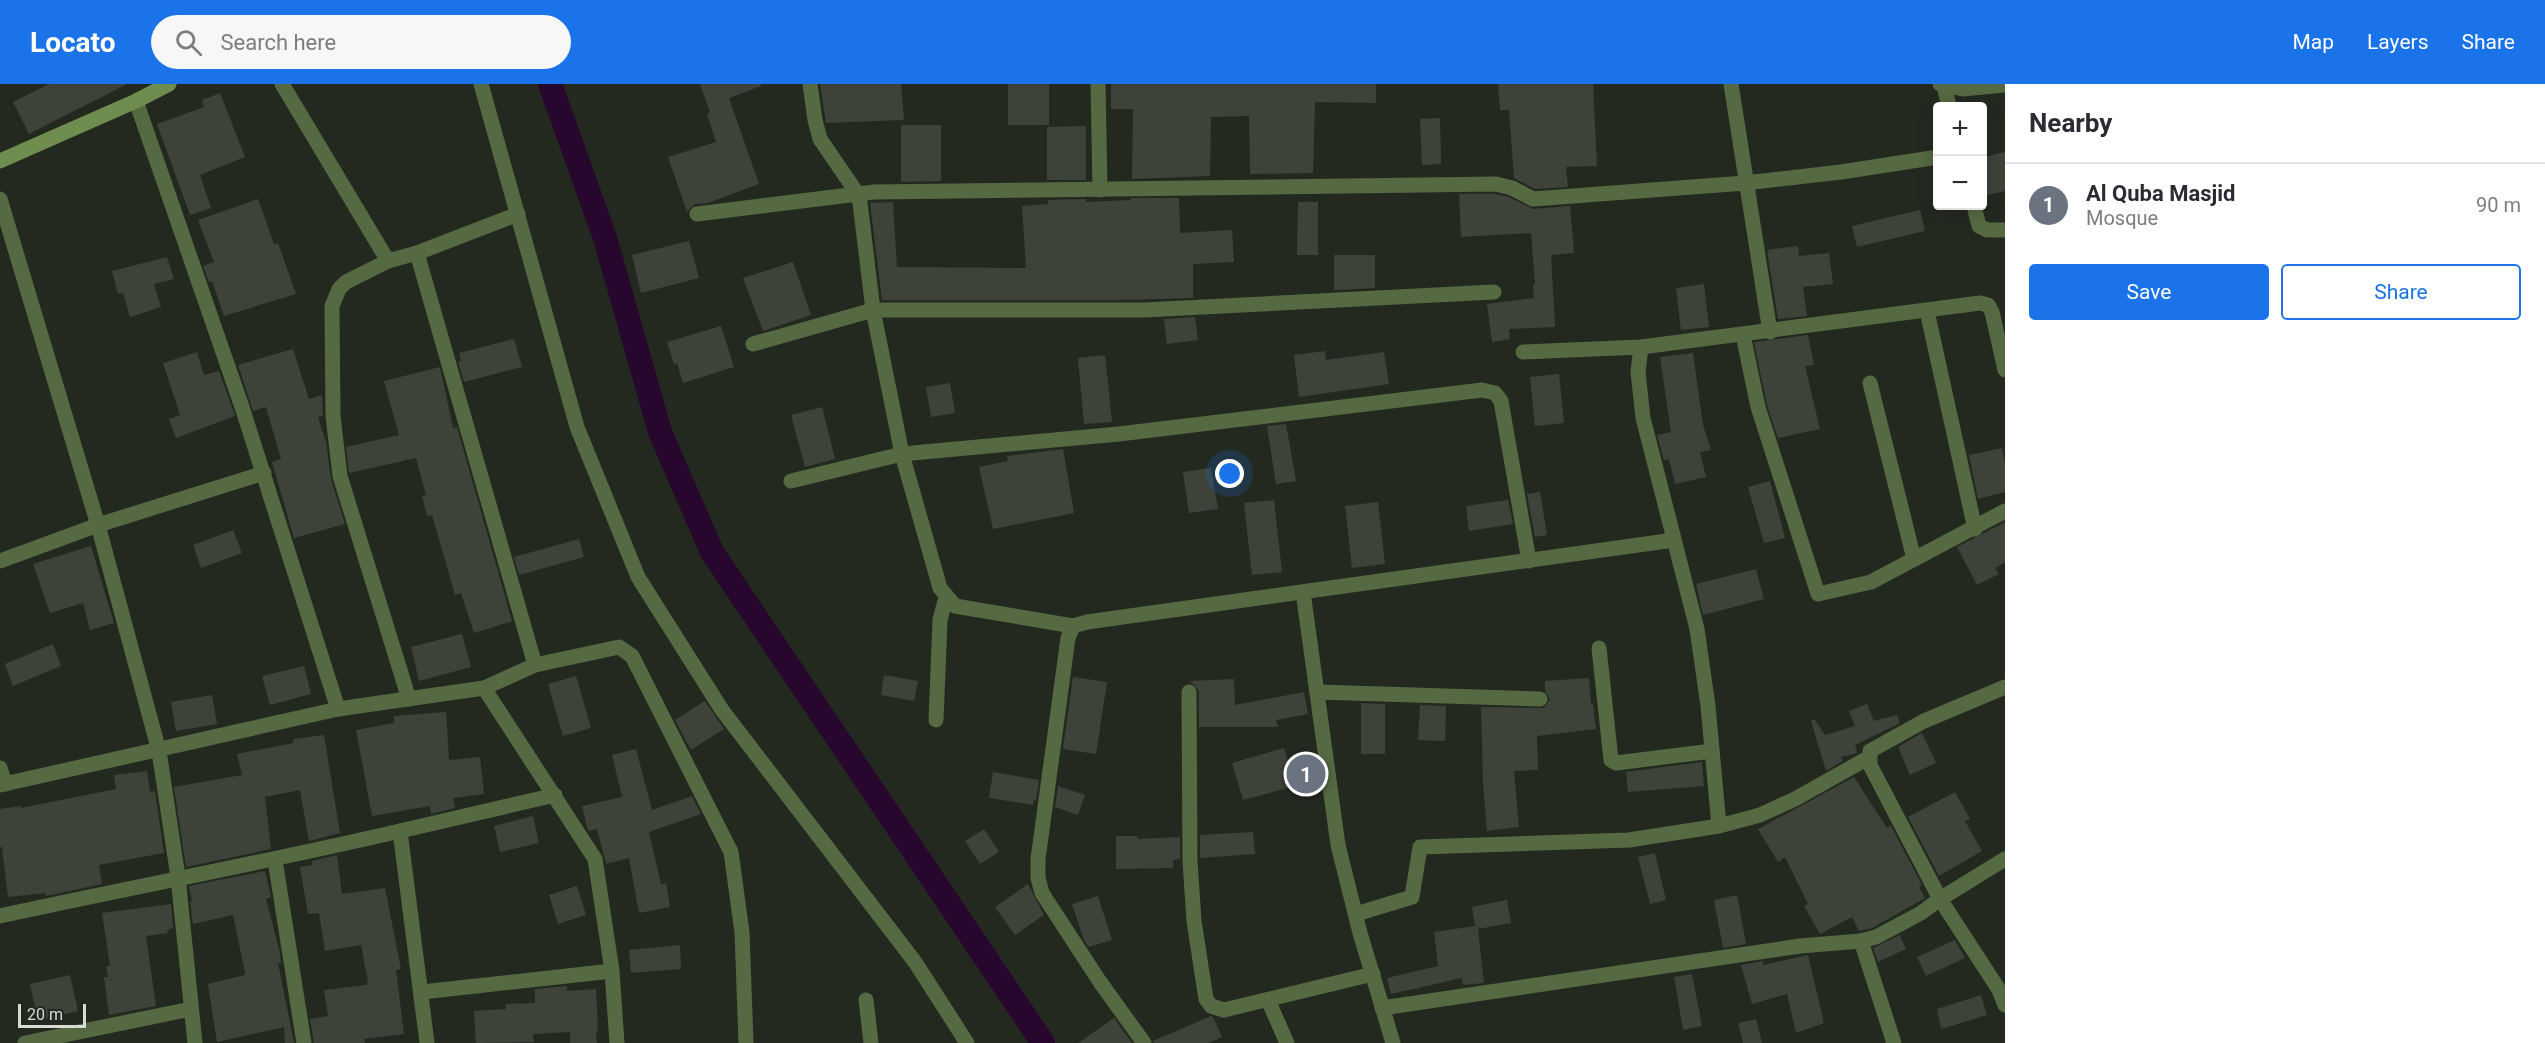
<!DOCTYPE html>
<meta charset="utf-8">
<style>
body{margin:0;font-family:Roboto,sans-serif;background:#f7f7f7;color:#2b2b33}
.controls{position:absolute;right:18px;top:18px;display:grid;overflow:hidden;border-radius:6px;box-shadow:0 3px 15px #0003}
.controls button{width:54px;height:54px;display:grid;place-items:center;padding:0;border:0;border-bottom:2px solid #e1e1e2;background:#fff;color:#2b2b33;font:30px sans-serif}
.scale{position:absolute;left:18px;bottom:15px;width:68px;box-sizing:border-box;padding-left:6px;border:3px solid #d7dad5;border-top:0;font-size:16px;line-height:21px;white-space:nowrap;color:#d7dad5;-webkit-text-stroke:4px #242920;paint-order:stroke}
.you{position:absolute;left:1230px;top:390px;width:21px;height:21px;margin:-15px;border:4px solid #fff;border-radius:50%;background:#1a73e8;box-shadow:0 0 0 9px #1a73e833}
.badge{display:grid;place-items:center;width:39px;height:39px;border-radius:50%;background:#1a73e8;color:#fff;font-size:20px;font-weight:700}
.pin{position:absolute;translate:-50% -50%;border:3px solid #fff;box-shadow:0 2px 6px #0006}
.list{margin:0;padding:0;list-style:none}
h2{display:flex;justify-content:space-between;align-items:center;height:78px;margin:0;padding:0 24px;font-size:26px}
h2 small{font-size:20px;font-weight:400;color:#7c7c81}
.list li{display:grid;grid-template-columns:39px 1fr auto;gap:18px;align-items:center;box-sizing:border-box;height:84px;padding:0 24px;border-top:2px solid #e1e1e2}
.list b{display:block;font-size:22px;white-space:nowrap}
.list p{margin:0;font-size:20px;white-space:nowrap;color:#7c7c81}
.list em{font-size:20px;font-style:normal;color:#7c7c81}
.actions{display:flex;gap:12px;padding:18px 24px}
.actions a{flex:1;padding:14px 0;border:2px solid #1a73e8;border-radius:6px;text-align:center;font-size:21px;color:#1a73e8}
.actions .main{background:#1a73e8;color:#fff}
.icon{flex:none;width:33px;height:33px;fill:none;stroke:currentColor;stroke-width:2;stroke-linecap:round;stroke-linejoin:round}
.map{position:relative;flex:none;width:2005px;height:959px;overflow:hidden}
header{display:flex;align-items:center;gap:36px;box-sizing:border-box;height:84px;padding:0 30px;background:#1a73e8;color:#fff}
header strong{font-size:28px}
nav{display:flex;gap:33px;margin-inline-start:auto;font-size:21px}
.search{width:420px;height:54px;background:#f7f7f7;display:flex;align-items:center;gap:15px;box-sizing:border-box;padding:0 21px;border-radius:33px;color:#7c7c81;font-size:22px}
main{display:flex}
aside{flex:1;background:#fff}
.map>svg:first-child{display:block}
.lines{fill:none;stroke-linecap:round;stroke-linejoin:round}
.canal{stroke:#27072d;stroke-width:24}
.building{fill:#3e433a}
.street{stroke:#556942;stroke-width:15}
.secondary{stroke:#6f8d4f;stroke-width:15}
</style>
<header>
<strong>Locato</strong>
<div class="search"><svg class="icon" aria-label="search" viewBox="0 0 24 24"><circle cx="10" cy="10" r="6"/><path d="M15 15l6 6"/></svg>Search here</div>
<nav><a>Map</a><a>Layers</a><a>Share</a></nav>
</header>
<main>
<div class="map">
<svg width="2005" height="959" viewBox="0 0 2005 959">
<rect width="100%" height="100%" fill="#242920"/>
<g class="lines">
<polyline class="canal" points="550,0 605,154 660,348 712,468 1043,959"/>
</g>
<g class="building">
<polygon points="49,0 127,0 29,50 13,18"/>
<polygon points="700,0 761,0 761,2 729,14 759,100 708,119 695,120 687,128 668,73 716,58 707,30 710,28"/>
<polygon points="820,0 901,0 904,36 826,39"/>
<rect x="1008" y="0" width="41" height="41"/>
<polygon points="1111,0 1376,0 1376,19 1315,18 1313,89 1250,90 1249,32 1211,33 1210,92 1132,95 1133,25 1111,25"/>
<polygon points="1498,0 1593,0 1597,82 1566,83 1568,103 1535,105 1514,94 1509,26 1500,26"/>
<polygon points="220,9 245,73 200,91 211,124 190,131 157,40 204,23 202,16"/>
<polygon points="1440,34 1441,80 1422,81 1420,35"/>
<polygon points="901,41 941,41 941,97 901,98"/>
<polygon points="1086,42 1086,96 1047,96 1047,43"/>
<polygon points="2005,68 2005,107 1983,112 1983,73"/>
<polygon points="1459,110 1495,110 1509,113 1533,125 1570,122 1574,169 1551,171 1555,243 1509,245 1510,255 1492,258 1487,220 1534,214 1533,200 1535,200 1531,149 1461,153"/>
<polygon points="1131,114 1179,114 1180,149 1232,146 1234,178 1193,180 1193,214 1118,216 882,216 870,119 893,118 897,183 1026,184 1022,122 1048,120 1048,116 1086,115 1086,118 1131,116"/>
<polygon points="258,115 274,160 278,159 296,210 224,232 212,197 209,198 203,182 214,178 198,136"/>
<polygon points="1298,118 1318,118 1318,171 1297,171"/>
<polygon points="1920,126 1925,147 1857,163 1852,142"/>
<polygon points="689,157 699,194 641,209 632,171"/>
<polygon points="1798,162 1799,172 1829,169 1833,200 1803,203 1807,232 1778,235 1767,166"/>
<polygon points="1334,171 1375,171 1375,204 1334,206"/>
<polygon points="167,173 174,195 154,200 161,223 130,233 123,209 118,210 112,187"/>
<polygon points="793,178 811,231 763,247 743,194"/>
<polygon points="1704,200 1709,243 1681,246 1676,204"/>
<polygon points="1195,233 1198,256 1167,260 1164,235"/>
<polygon points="721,242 734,283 683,299 677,279 674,280 667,258"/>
<polygon points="1808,251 1814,281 1805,282 1820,345 1778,354 1767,321 1754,258"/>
<polygon points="514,255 522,283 464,298 458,278 461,277 459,269"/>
<polygon points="293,265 309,315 322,311 323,332 318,333 326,358 331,395 345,440 294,454 272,378 281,375 266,323 253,327 238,281"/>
<polygon points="1325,267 1326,276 1384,268 1389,300 1299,313 1294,271"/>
<polygon points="197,268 204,291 219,287 235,332 176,354 169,335 180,331 163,279"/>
<polygon points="1693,269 1703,341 1711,366 1700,368 1706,393 1675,400 1669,375 1664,376 1657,351 1671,348 1660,273"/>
<polygon points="1105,271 1112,338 1084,340 1078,274"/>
<polygon points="440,283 453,344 457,343 512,537 474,549 461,509 455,511 432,431 427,432 422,412 426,411 416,374 349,389 346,363 399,351 384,297"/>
<polygon points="1559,290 1564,339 1535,342 1530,293"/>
<polygon points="950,299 955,329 931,333 926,303"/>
<polygon points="822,323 835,375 805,383 791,331"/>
<polygon points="1286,340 1296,397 1276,400 1267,342"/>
<polygon points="2002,364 2005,378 2005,408 1978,415 1969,371"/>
<polygon points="1063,365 1074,429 993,445 979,383 1008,377 1007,372"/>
<polygon points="1211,384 1218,425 1189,429 1183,388"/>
<polygon points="1770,397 1785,454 1764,459 1748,403"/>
<polygon points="1540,408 1547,451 1535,453 1527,410"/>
<polygon points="1274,416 1282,488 1252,491 1244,419"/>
<polygon points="1508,416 1513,440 1469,447 1466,422"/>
<polygon points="1378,418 1385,480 1352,484 1345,422"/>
<polygon points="2005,438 2005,478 1995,484 1999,490 1977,501 1957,463"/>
<polygon points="233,446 242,469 201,484 193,461"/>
<polygon points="579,455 584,473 519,491 514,473"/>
<polygon points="91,462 114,539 90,546 83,519 50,529 33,480"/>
<polygon points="1756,485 1764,515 1703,531 1696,500"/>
<polygon points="462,550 471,583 419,597 411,563"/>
<polygon points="53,560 61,582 13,602 5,580"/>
<polygon points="304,582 311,610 270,621 262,592"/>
<polygon points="884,591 918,597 914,617 881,611"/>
<polygon points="576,592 591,644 563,652 548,600"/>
<polygon points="1073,593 1107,598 1096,670 1063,665"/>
<polygon points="1589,594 1591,620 1593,620 1596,645 1537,652 1538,686 1514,687 1519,743 1487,747 1483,700 1481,623 1544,624 1550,615 1545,607 1545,597"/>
<polygon points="1234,595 1235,621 1304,608 1308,630 1276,636 1278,643 1199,643 1199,607 1190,597"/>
<polygon points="212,611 217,640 176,647 171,618"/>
<polygon points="705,617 724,645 691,666 675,636"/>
<polygon points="1361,619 1385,620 1385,670 1361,670"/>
<polygon points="1867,620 1874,637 1897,631 1900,639 1855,661 1857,669 1841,673 1843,677 1826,687 1811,637 1814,635 1825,651 1855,642 1849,627"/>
<polygon points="1420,621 1446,622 1445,657 1418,656"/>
<polygon points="446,628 449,676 480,673 484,710 453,714 455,724 431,730 430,722 372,732 356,646 394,639 394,632"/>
<polygon points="1922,649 1936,679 1910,691 1898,663"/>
<polygon points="324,651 340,749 309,757 300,706 265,713 271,765 186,783 174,703 242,691 237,670 293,659 293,655"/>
<polygon points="1284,664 1295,702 1243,716 1232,679"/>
<polygon points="636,665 652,726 692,712 701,730 649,748 661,800 666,799 670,823 639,829 629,774 606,780 597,745 588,747 582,722 622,713 612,671"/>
<polygon points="1702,678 1704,702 1628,708 1626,688"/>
<polygon points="147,687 150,708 155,707 164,769 99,781 102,800 46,812 45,809 8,813 2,763 0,763 0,725 21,722 21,724 116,705 114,691"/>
<polygon points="993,688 1039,696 1036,717 1034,716 1033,721 989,714"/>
<polygon points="1854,693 1887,744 1891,742 1922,801 1919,803 1925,814 1872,844 1859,847 1852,833 1820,850 1804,822 1808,820 1785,773 1778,778 1758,745"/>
<polygon points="1058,702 1085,711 1078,731 1055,723"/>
<polygon points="1955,708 1970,735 1965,737 1982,767 1939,792 1908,733"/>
<polygon points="533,732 539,759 500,768 494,742"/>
<polygon points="984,745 999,768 980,780 965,757"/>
<polygon points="1253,748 1255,770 1200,774 1200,751"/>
<polygon points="1116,752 1137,752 1138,755 1180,753 1180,775 1173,776 1173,784 1116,785"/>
<polygon points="1655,769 1666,816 1650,820 1638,773"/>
<polygon points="337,771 342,810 385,804 401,885 396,886 404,950 364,955 365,959 314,959 310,935 328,932 324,906 366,901 368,898 361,861 325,867 319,829 308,830 300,783 312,781 312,777"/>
<polygon points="265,787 271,813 266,815 280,869 281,879 278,879 294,959 285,959 284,943 217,958 208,900 245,891 245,889 233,831 193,840 190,817 192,817 189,802"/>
<polygon points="1028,800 1044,831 1015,851 995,823"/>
<polygon points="577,802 586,831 558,840 549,811"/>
<polygon points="1737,811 1746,860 1723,864 1714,816"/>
<polygon points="1098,812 1112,856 1089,863 1084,856 1072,820"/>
<polygon points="1507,816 1511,839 1478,845 1484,899 1463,901 1462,894 1391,910 1387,894 1438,882 1434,848 1475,842 1472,823"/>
<polygon points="171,820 173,844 167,846 168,849 146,852 156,922 109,931 104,893 108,893 106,882 110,882 102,829"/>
<polygon points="1900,851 1906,865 1878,878 1873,864"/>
<polygon points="1955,856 1965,874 1926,892 1917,873"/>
<polygon points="680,861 681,885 631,889 629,866"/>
<polygon points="1808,871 1824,939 1796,949 1787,910 1752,920 1741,881 1762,877 1763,881"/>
<polygon points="1692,890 1702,942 1683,946 1674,893"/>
<polygon points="70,891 78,927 38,936 30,900"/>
<polygon points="567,902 567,907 596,905 598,947 596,947 597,959 570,959 570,948 533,950 534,958 476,959 474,927 506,925 506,920 535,919 535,905"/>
<polygon points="1981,911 1987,931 1941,945 1937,925"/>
<polygon points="1211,932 1213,933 1222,953 1208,959 1154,959 1153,957"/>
<polygon points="1114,934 1132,959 1078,959"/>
<polygon points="1756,935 1762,959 1743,959 1738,939"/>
</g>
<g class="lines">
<g class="street">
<polyline points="282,0 388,177"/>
<polyline points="481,0 577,343 638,493 722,626 915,878 967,959"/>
<polyline points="810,0 815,36 820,55 857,109 860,119 873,226 902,370 940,504 955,522 1073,542"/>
<polyline points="1098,0 1100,106"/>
<polyline points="1731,0 1770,248"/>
<polyline points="1940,0 1963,5 2005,1"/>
<polyline points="1944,2 1949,22"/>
<polyline points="136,17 242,323 338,625"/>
<polyline points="0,115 98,441 159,667 178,793 195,959"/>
<polyline points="1974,122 1979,142 1987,146 2005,146"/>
<polyline points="697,130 874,108 1496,100 1512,104 1533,115 1745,99 1841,88 1938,73"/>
<polyline points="417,169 535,581"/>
<polyline points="1927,227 1975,445"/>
<polyline points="1743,251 1758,323 1818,510 1871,498 2005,427"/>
<polyline points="753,260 873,226 1144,226 1494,208"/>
<polyline points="1641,263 1638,288 1643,334 1697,545 1708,622 1719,742"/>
<polyline points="1523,268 1641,263 1980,219 1988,221 1992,228 2005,286"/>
<polyline points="1870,299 1914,475"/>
<polyline points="791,397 902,370 1119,350 1482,306 1495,309 1501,317 1529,477"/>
<polyline points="0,477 98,441 264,389"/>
<polyline points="1303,508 1338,761 1360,849 1393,959"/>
<polyline points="1599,564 1611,676 1616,679 1712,667"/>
<polyline points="2005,603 1924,637 1870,667 1870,681 1940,815 1999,906 2005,921"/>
<polyline points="484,604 595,775 612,887 617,959"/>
<polyline points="1189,608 1190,777 1194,837 1206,915 1211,922 1224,926 1373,890"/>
<polyline points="1317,608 1540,615"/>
<polyline points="409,615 340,392 333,332 332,222 339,205 346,198 388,177 417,169 518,130"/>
<polyline points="936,636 940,536 946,513"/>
<polyline points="0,684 5,700"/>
<polyline points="0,701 338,625 484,604 535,581 619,563 632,572 731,768 742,848 746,959"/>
<polyline points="400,747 555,711"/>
<polyline points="275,776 304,959"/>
<polyline points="1356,830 1412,813 1420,763 1629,756 1719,742 1760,731 1795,715 1868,674"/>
<path d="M 0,832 C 133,803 267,778 400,747 L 427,959"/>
<polyline points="1861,857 1894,959"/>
<polyline points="422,908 612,887"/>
<polyline points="866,916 871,959"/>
<polyline points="1268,916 1287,959"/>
<polyline points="1382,924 1800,862 1861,857 1876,853 1921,829 1940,815 2005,775"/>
<polyline points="25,959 191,925"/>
<polyline points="1144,959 1100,898 1042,809 1038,794 1038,775 1068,554 1073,542 1087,538 1674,456"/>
</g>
<polyline class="secondary" points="0,77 136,17 169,0"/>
</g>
</svg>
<div class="controls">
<button>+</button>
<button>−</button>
</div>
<div class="scale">20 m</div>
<div class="you"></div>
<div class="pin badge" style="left:1306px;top:690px;background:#6b7280">1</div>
</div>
<aside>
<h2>Nearby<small></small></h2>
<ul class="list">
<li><span class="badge" style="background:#6b7280">1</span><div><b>Al Quba Masjid</b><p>Mosque</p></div><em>90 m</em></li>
</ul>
<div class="actions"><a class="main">Save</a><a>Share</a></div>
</aside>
</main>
